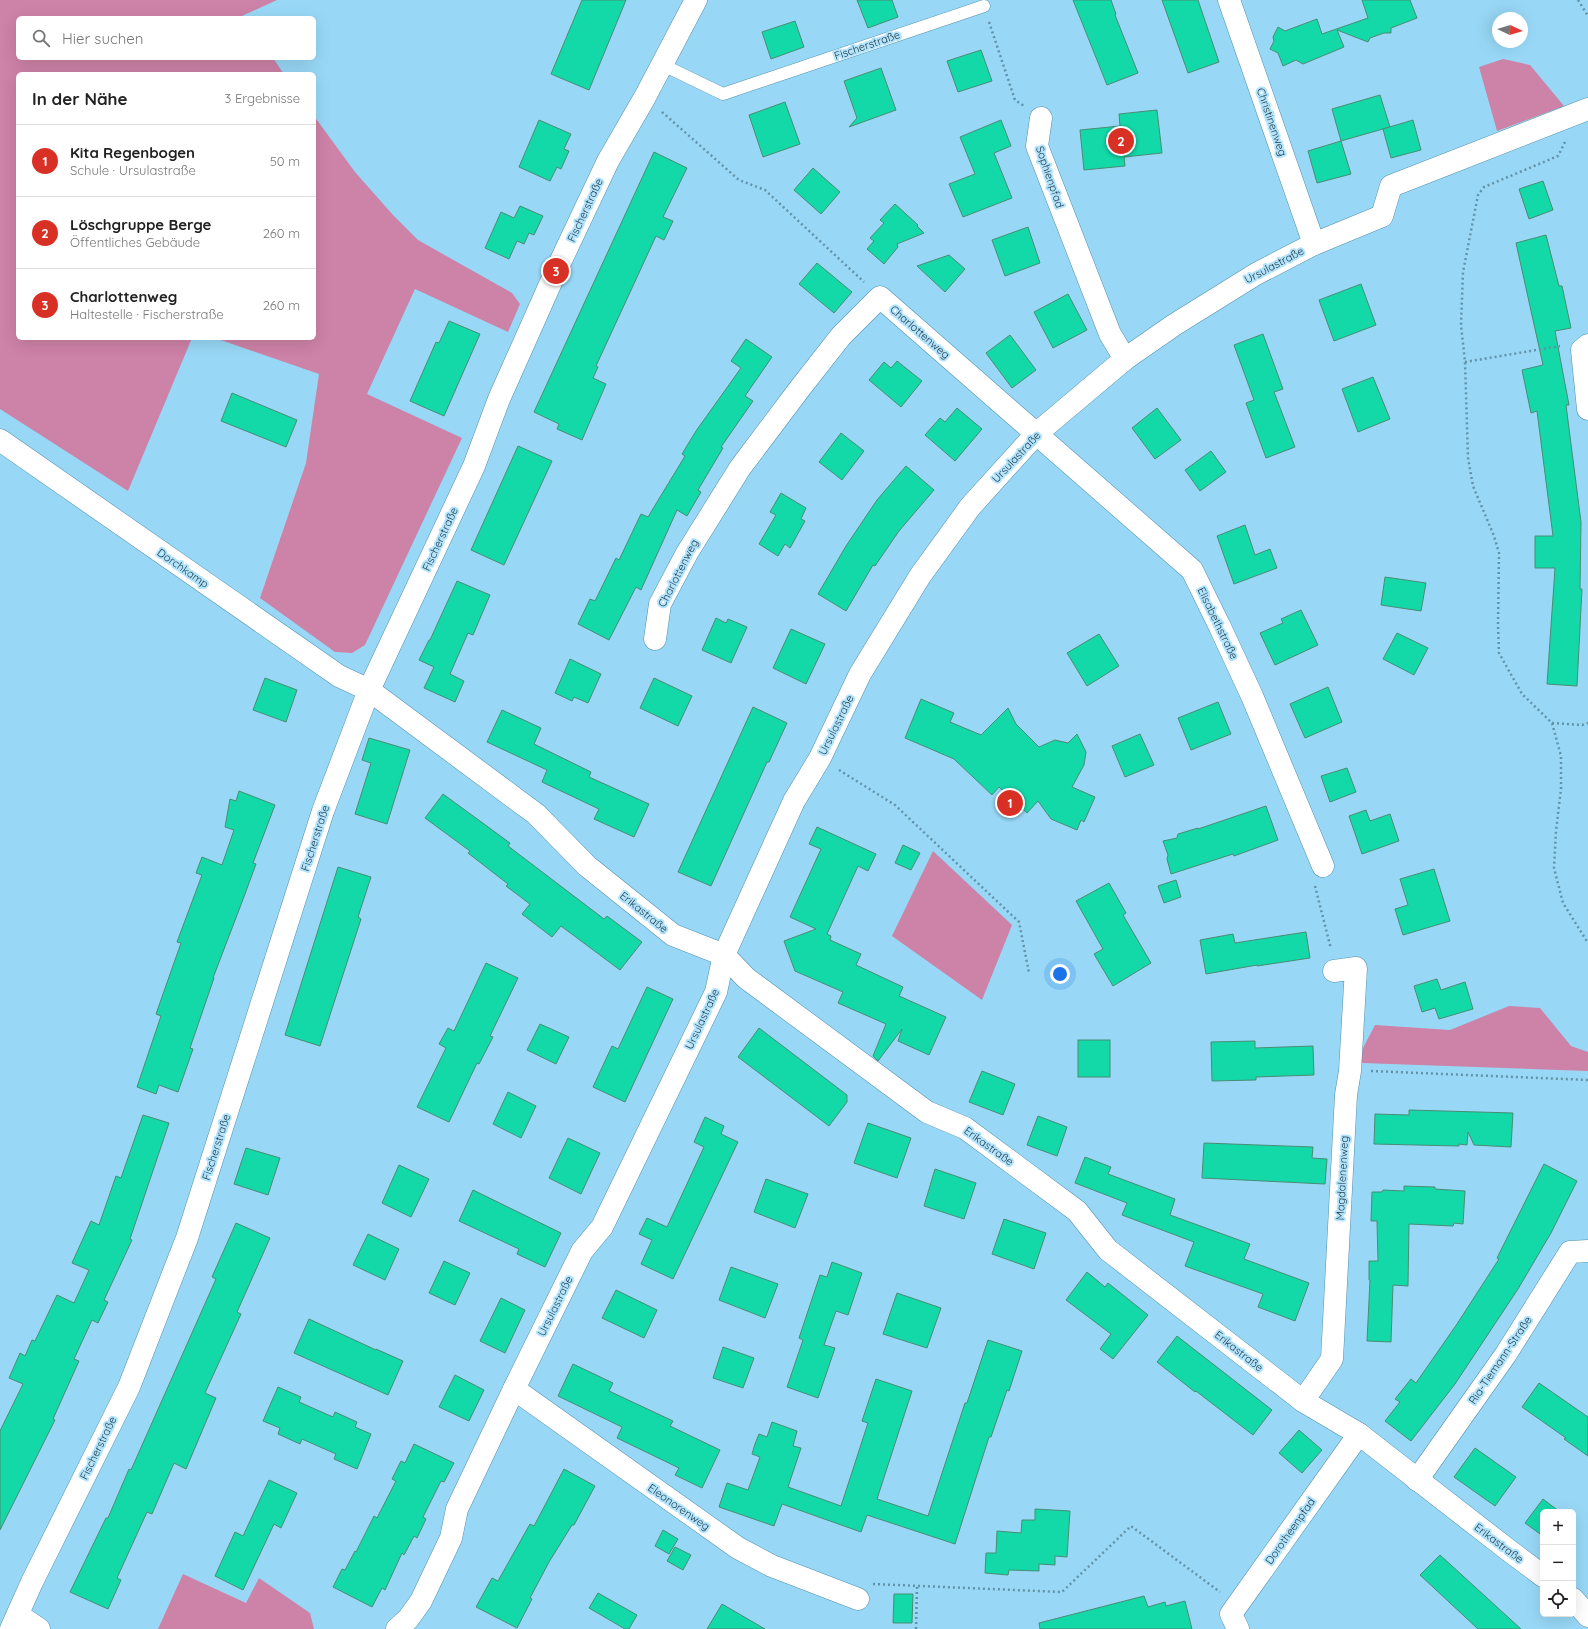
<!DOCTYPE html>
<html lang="de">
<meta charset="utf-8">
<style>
body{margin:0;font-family:Quicksand,sans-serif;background:#f6f6f6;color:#222}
.controls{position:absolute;right:12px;bottom:12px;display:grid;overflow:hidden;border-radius:6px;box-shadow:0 4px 16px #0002}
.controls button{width:36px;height:36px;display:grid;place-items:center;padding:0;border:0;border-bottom:1px solid #e0e0e0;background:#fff;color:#222;font:20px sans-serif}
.compass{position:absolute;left:1492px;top:12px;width:36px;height:36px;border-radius:50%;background:#fff;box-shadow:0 4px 16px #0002;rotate:94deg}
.you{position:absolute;left:1060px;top:974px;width:14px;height:14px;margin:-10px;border:3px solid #fff;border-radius:50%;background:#1a73e8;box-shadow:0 0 0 6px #1a73e833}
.badge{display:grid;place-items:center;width:26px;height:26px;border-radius:50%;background:#d93025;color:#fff;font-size:13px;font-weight:700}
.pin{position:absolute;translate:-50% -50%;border:2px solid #fff;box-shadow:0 1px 4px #0006}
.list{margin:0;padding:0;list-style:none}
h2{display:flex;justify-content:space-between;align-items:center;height:52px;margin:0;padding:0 16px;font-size:17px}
h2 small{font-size:13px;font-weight:400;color:#767676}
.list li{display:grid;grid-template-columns:26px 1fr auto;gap:12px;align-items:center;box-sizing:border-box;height:72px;padding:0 16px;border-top:1px solid #e0e0e0}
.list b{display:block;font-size:15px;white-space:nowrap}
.list p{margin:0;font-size:13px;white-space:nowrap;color:#767676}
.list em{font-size:13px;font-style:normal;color:#767676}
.icon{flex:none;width:22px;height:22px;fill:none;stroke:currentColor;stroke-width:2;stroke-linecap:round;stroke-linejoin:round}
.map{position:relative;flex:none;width:1588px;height:1629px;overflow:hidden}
.search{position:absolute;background:#fff;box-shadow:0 4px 16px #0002;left:16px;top:16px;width:300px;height:44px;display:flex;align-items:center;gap:10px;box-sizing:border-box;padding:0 14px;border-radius:6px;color:#767676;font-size:15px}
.panel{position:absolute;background:#fff;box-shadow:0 4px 16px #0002;left:16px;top:72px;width:300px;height:268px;border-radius:6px}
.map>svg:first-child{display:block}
.green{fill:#cd82a7}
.building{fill:#13d8a8;stroke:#4a8c75}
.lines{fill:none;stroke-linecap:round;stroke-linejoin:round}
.lane-casing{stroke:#5291ad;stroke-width:13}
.street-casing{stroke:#5291ad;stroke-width:23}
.path{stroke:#6292a8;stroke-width:2.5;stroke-dasharray:2 3;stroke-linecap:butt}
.lane{stroke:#fff;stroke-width:12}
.street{stroke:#fff;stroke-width:22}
.labels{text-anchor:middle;stroke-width:4;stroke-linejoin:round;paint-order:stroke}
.street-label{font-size:11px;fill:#1d3743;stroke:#b1e3fc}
</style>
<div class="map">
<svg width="1588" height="1629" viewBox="0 0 1588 1629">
<rect width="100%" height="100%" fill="#98d8f6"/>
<g class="green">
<polygon points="0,0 277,0 242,16 244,18 18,18 18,58 273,58 284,74 18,74 18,338 192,338 128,491 0,409"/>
<polygon points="1503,59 1530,65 1564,106 1497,131 1479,67"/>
<polygon points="314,116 355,172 393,215 418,240 512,293 520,304 508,332 415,289 367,394 462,438 365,645 352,653 335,652 260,598 306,463 319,374 215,338 314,338"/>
<polygon points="933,851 1012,925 982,1000 892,936"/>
<polygon points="1509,1006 1540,1008 1571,1046 1588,1052 1588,1071 1362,1063 1362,1050 1375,1025 1450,1030"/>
<polygon points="183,1574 246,1603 259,1578 310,1613 314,1629 158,1629"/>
</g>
<g class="building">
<polygon points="582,0 626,0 589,90 551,74"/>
<polygon points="857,0 892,0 898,17 868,28"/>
<polygon points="1073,0 1111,0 1116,14 1115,15 1138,73 1107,85"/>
<polygon points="1162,0 1198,0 1219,62 1188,73"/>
<polygon points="1362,0 1410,0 1417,18 1391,28 1391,33 1384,33 1370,38 1368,42 1337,30 1344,47 1303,64 1296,60 1283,66 1278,53 1270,49 1274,41 1273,37 1278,27 1285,31 1317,19 1322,34 1368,18"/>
<polygon points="795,21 804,47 771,59 762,32"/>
<polygon points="981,50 992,81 958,92 947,61"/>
<polygon points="881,68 896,110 849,127 857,118 844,81"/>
<polygon points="1380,95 1390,127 1341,141 1332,109"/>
<polygon points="785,102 800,144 763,157 749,115"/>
<polygon points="1157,110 1162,153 1124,157 1125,166 1084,170 1080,130 1120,126 1119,114"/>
<polygon points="539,120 571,134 564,149 569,151 561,169 557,167 550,181 519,167"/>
<polygon points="1001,120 1011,146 994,153 1012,198 963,217 949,184 975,174 960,137"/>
<polygon points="1413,120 1421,150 1391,158 1383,129"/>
<polygon points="1341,141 1351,174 1317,183 1308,151"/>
<polygon points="654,152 687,168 663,217 673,221 664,240 656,236 596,366 598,367 593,378 606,384 582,440 557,429 559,424 534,412"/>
<polygon points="813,168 840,192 821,214 794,190"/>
<polygon points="1543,181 1553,210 1529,219 1519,189"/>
<polygon points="895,204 918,225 917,226 924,233 897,244 898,247 884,264 867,249 874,241 870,238 884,223 880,220"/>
<polygon points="520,206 543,216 534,235 529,233 524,244 517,241 509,259 485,248 501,212 514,218"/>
<polygon points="1028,227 1040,263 1005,276 992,240"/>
<polygon points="1546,235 1559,286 1562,286 1571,328 1555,331 1569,405 1566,405 1581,522 1580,589 1582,589 1577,686 1547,684 1555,568 1535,568 1535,536 1553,536 1537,411 1531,413 1522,370 1543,365 1516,243"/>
<polygon points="949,255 965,269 945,292 917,266"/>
<polygon points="817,263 852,292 834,313 799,284"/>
<polygon points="1361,284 1376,325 1334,341 1319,300"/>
<polygon points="1068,294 1087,330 1053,348 1034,312"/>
<polygon points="449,321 480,334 444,416 410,401 436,342 439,343"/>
<polygon points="1263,334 1283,389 1274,392 1295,447 1266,458 1246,403 1254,400 1234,345"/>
<polygon points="1010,335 1036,370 1012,388 986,353"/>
<polygon points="746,339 772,357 745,396 753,401 721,447 723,448 698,490 701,492 687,516 677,510 641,590 636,587 609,640 578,624 590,599 595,601 616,558 619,560 641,514 648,517 685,456 682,454 696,431 741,368 731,361"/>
<polygon points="897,361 922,381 901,407 869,380 884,362 891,368"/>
<polygon points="1373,377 1390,419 1358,432 1342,389"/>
<polygon points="232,393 297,420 286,447 221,421"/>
<polygon points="957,408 982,429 955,461 925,435 940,418 945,422"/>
<polygon points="1157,408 1181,440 1155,459 1132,428"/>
<polygon points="841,433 864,451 842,480 819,462"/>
<polygon points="518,446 552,461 504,565 471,550"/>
<polygon points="1211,451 1226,472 1200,491 1185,470"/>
<polygon points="906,466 934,490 899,531 875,566 873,565 846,611 818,594 846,546 877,500"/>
<polygon points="781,493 806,508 801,519 805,521 790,548 785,544 778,556 759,544 776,515 770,512"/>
<polygon points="1245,525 1255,555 1270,549 1277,568 1234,584 1217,536"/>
<polygon points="1385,577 1426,583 1421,611 1381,605"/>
<polygon points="457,581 490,595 473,635 468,633 450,674 464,681 455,702 424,688 434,667 419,660 429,640 430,640"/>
<polygon points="1301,610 1318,645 1275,665 1260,633 1283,623 1281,619"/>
<polygon points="716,618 726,623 728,619 747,627 731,663 702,650"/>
<polygon points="791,629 825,644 806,684 773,668"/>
<polygon points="1397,633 1428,648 1414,675 1383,659"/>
<polygon points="1099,634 1119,666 1087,686 1067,653"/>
<polygon points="570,659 601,674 588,703 574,697 572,701 555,693"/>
<polygon points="265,678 297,690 286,722 253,710"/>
<polygon points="654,678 692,696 678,726 640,708"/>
<polygon points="1328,687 1342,722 1305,738 1290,704"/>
<polygon points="921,699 954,713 950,722 981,735 1008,708 1016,724 1039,747 1055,740 1068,743 1077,734 1086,752 1084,765 1072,787 1095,797 1084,822 1081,820 1077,830 1051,819 1038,801 1027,813 999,787 992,795 954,759 905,738"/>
<polygon points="1218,702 1231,734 1191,750 1178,718"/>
<polygon points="753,707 787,723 769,762 767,762 711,886 678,872"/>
<polygon points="502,710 541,728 534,744 591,772 589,777 649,804 634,837 594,819 599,809 542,782 547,770 487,742"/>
<polygon points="1140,734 1154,765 1125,777 1112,746"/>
<polygon points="369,738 410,750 387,824 355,814 371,763 362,760"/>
<polygon points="1347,768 1356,792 1330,802 1321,776"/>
<polygon points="239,791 275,805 253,863 256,864 242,902 213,978 214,978 190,1048 193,1049 178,1092 159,1085 156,1094 137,1087 161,1016 156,1014 181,943 177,942 202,875 196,873 202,857 222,865 234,830 225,827 230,799 236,801"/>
<polygon points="443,794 510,843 508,846 604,919 607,916 642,942 620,970 561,926 552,937 522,914 530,904 506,886 508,884 468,853 470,851 425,818"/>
<polygon points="1266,806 1278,840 1234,856 1233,854 1171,874 1167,859 1168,855 1163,841 1177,838 1178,834 1198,828 1198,829"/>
<polygon points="1366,810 1370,821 1390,814 1399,841 1362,854 1349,816"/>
<polygon points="817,827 876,854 868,871 858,866 827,934 831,936 830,940 861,954 856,965 903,987 899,996 946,1017 929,1055 898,1041 902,1029 878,1061 873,1056 886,1024 838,1003 843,992 795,971 784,941 816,929 790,917 821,849 809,844"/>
<polygon points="903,845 920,853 911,870 895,863"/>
<polygon points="338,867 371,877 358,917 361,919 320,1046 285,1035"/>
<polygon points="1434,869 1450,921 1403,935 1395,909 1408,905 1400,879"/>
<polygon points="1176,880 1181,897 1164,903 1158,886"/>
<polygon points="1109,883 1126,913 1123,915 1151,963 1113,986 1094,954 1103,949 1076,901"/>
<polygon points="1306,932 1310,958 1257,966 1257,965 1206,974 1200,940 1233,934 1235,943"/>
<polygon points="486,963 518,978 490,1036 493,1037 479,1064 477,1063 449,1122 417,1107 446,1048 439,1044 448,1028 454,1031"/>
<polygon points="1437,979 1441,990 1465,982 1473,1009 1439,1019 1435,1008 1422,1012 1414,986"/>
<polygon points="647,987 673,999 625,1102 593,1087 612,1046 618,1049"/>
<polygon points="540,1024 569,1037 556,1064 527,1050"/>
<polygon points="759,1028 847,1095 847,1102 829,1126 738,1057"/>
<rect x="1078" y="1040" width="32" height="37"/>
<polygon points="1255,1041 1255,1048 1313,1046 1314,1075 1256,1077 1256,1080 1212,1081 1211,1042"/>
<polygon points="982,1071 1015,1084 1003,1115 969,1102"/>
<polygon points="508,1092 536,1106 521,1138 493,1124"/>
<polygon points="1409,1110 1513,1113 1511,1147 1474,1145 1468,1132 1467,1145 1459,1144 1459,1146 1374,1144 1375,1114 1409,1115"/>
<polygon points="143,1115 169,1123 130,1239 132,1240 104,1300 108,1302 98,1323 92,1320 74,1359 79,1361 53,1419 55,1420 0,1530 0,1431 23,1384 9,1378 20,1353 25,1356 32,1340 35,1341 57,1295 74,1303 89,1270 72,1263 91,1221 99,1225 116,1176 121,1178"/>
<polygon points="1038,1116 1067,1127 1057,1156 1027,1145"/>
<polygon points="705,1117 724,1126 721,1134 738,1142 673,1279 641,1264 652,1240 639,1234 647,1218 667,1227 704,1147 694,1142"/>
<polygon points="868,1123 911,1138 897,1178 854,1163"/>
<polygon points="568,1138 600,1153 581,1194 549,1178"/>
<polygon points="1204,1143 1313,1147 1312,1158 1327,1159 1325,1184 1202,1178"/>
<polygon points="246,1148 280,1158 268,1195 234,1184"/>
<polygon points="1085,1157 1111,1167 1108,1174 1175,1199 1170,1215 1250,1244 1244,1259 1309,1283 1295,1321 1258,1307 1263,1294 1185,1266 1194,1242 1122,1215 1127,1203 1075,1183"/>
<polygon points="1544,1164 1577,1181 1551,1233 1518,1289 1455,1384 1411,1441 1385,1421 1400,1402 1395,1399 1411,1379 1416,1383 1457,1324 1499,1259 1497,1258"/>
<polygon points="399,1165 429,1179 411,1217 382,1203"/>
<polygon points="935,1169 976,1183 964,1219 924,1206"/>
<polygon points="766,1179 808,1194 795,1228 754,1212"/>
<polygon points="1404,1186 1435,1187 1435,1189 1465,1191 1463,1224 1454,1223 1453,1226 1409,1224 1408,1286 1393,1285 1391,1342 1367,1341 1370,1280 1369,1280 1369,1261 1378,1261 1377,1221 1371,1221 1372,1192 1382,1192 1383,1190 1404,1191"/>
<polygon points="473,1190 561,1233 545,1267 517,1254 519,1249 459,1221"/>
<polygon points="1004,1219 1046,1233 1034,1269 992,1254"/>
<polygon points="236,1223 270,1238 237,1312 241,1314 205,1393 216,1398 186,1469 174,1463 152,1514 147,1512 117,1578 121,1580 108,1609 70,1592 106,1518 108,1518 129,1469 131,1470 216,1279 212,1277"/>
<polygon points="368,1234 399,1249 385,1280 353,1265"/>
<polygon points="444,1261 470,1273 455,1305 429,1293"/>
<polygon points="832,1262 862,1273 848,1315 836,1311 824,1345 835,1348 818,1398 787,1387 803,1340 799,1338 820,1275 827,1277"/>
<polygon points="731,1267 778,1284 765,1318 719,1300"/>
<polygon points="1087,1272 1105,1287 1108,1283 1148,1315 1113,1359 1100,1349 1111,1334 1066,1300"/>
<polygon points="616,1290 657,1310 644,1338 602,1318"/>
<polygon points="897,1293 941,1308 927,1348 883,1334"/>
<polygon points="501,1298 525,1310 505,1353 480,1341"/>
<polygon points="309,1319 376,1350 376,1349 403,1361 388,1395 294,1353"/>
<polygon points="1177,1336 1272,1410 1253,1435 1196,1391 1195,1392 1157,1362"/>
<polygon points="988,1340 1022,1351 1009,1391 1007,1390 991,1437 989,1437 955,1544 867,1515 861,1532 782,1504 774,1526 719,1507 727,1483 748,1490 760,1457 752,1454 755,1444 759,1434 767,1437 772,1422 797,1431 793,1446 801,1448 788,1487 841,1506 868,1423 862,1421 876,1379 912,1391 877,1499 928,1516 965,1403 967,1403"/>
<polygon points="723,1347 754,1358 743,1388 713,1378"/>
<polygon points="573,1364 613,1383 609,1391 673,1421 670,1426 720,1450 702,1488 675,1475 679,1468 617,1438 622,1427 558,1396"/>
<polygon points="455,1375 484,1390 469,1421 439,1407"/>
<polygon points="1539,1383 1588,1417 1588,1456 1564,1439 1566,1438 1522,1407"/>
<polygon points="278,1387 301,1397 299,1402 333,1417 335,1412 357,1422 355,1427 371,1434 357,1469 334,1459 336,1454 302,1439 300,1444 278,1434 280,1428 263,1421"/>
<polygon points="1299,1430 1322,1450 1302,1473 1279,1453"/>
<polygon points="414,1444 454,1463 444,1482 441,1481 423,1517 426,1519 417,1538 414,1536 404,1555 402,1553 385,1590 382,1588 372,1607 333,1587 342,1569 345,1570 355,1551 356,1552 374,1516 377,1518 396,1481 392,1479 401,1461 405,1463"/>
<polygon points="1475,1448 1516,1477 1495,1506 1454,1477"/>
<polygon points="564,1469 595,1486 574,1525 572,1525 549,1562 530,1598 532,1599 517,1628 476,1607 492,1578 498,1581 530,1524 534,1526"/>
<polygon points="269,1480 297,1493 281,1528 274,1524 243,1590 215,1576 235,1532 243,1536"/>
<polygon points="1543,1499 1560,1512 1543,1512 1543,1536 1525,1523"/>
<polygon points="1035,1509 1070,1511 1067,1557 1055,1556 1055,1565 1039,1564 1039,1571 1009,1570 1008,1575 985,1573 986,1553 996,1553 997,1531 1021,1533 1022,1520 1035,1520"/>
<polygon points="663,1530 678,1539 669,1554 655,1546"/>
<polygon points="675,1547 691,1555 683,1570 667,1561"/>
<polygon points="1440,1555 1521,1629 1478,1629 1420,1575"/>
<polygon points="598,1593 637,1615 629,1629 625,1629 589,1608"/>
<polygon points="894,1594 913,1594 912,1623 893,1623"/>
<polygon points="1144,1596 1148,1607 1165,1602 1166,1606 1185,1601 1192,1629 1040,1629 1039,1623"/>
<polygon points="722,1604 765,1629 707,1629"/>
</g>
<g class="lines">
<g class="lane-casing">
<polyline id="lane" points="663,65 723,94 984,6"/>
</g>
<g class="street-casing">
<g id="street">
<polyline points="1229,0 1314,244"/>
<polyline points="1041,118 1037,146 1110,334 1125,359"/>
<polyline points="1588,345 1582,350 1588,409"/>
<polyline points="0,440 339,676 369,690 536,814 587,866 673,935 724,955 746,978 927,1112 965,1128 1077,1211 1108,1250 1303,1401 1359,1434 1507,1549 1543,1576"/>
<polyline points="655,639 660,604 687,553 740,468 801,387 841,336 880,297 1192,570 1220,627 1252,696 1323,866"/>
<polyline points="514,1389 738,1548 772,1566 858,1599"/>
<polyline points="1303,1401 1332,1359 1346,1095 1350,1071 1356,968 1334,971"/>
<polyline points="1417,1480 1506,1354 1570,1252 1588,1251"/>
<polyline points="1573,1599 1588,1616"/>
<polyline points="18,1615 39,1629"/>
<polyline points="11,1629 32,1582 129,1387 187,1238 323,811 369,690 474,466 499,399 556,271 608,161 645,97 696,0"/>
<polyline points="397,1629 408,1619 421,1601 451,1538 457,1509 514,1389 582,1251 602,1227 716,992 724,955 794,801 820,758 860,674 920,576 970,507 1036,434 1125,359 1174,325 1256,274 1314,244 1382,216 1391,186 1588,109"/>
<polyline points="1238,1629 1231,1614 1359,1434"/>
</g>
</g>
<g class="path">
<polyline points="1578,0 1588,16"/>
<polyline points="989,22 1015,100 1024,106"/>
<polyline points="662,112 739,180 765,190 864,282"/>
<polyline points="1565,142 1558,156 1484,187 1478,195 1463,272 1461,325 1465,362 1468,458 1473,486 1494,536 1499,553 1498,625 1499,653 1522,694 1552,723 1561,756 1561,789 1556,831 1554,868 1563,903 1588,943"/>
<polyline points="1465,362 1560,346"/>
<polyline points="1552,723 1582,725 1588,723"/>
<polyline points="839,770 895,805 1019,922 1029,973"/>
<polyline points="1315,886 1331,949"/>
<polyline points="1371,1071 1588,1080"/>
<polyline points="873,1584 1062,1592 1131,1526 1220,1592"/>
<polyline points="916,1629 917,1585"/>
</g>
<use href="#lane" class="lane"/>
<use href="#street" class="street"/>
</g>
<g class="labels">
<g class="street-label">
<text transform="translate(867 45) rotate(-19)" y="4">Fischerstraße</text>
<text transform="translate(1272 122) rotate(71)" y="4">Christinenweg</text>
<text transform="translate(1050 177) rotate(71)" y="4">Sophienpfad</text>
<text transform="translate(585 210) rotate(-65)" y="4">Fischerstraße</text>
<text transform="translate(1274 265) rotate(-28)" y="4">Ursulastraße</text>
<text transform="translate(920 332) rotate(41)" y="4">Charlottenweg</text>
<text transform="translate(1016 457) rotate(-47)" y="4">Ursulastraße</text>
<text transform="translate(440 539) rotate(-65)" y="4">Fischerstraße</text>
<text transform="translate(183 568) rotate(35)" y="4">Dorchkamp</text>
<text transform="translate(678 573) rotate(-63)" y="4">Charlottenweg</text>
<text transform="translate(1218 623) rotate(64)" y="4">Elisabethstraße</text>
<text transform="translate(836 725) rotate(-64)" y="4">Ursulastraße</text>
<text transform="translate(315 838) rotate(-72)" y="4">Fischerstraße</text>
<text transform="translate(644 912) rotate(39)" y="4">Erikastraße</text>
<text transform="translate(702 1019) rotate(-65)" y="4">Ursulastraße</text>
<text transform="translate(989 1146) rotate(36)" y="4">Erikastraße</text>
<text transform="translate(216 1147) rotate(-72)" y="4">Fischerstraße</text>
<text transform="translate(1342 1178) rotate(-87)" y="4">Magdalenenweg</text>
<text transform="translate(555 1306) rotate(-64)" y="4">Ursulastraße</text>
<text transform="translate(1239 1351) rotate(38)" y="4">Erikastraße</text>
<text transform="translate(1500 1360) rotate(-56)" y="4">Ria-Tiemann-Straße</text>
<text transform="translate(98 1448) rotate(-64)" y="4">Fischerstraße</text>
<text transform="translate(679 1507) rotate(35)" y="4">Eleonorenweg</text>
<text transform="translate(1290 1531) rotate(-55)" y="4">Dorotheenpfad</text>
<text transform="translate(1499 1543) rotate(37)" y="4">Erikastraße</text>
</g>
</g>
</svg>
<div class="controls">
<button>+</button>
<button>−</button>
<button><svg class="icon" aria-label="locate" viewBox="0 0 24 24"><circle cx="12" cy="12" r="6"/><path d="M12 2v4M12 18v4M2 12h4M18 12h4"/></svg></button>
</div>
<svg class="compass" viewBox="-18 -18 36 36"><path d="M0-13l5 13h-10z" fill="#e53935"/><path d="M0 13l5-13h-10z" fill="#767676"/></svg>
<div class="you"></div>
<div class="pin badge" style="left:1010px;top:803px">1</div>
<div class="pin badge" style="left:1121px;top:141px">2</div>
<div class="pin badge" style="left:556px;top:271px">3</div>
<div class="search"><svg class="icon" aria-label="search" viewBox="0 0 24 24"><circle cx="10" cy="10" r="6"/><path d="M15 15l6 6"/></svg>Hier suchen</div>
<section class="panel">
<h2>In der Nähe<small>3 Ergebnisse</small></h2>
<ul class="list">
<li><span class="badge">1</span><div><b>Kita Regenbogen</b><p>Schule · Ursulastraße</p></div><em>50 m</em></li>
<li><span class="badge">2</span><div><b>Löschgruppe Berge</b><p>Öffentliches Gebäude</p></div><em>260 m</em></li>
<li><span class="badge">3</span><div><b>Charlottenweg</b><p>Haltestelle · Fischerstraße</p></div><em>260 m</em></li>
</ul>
</section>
</div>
